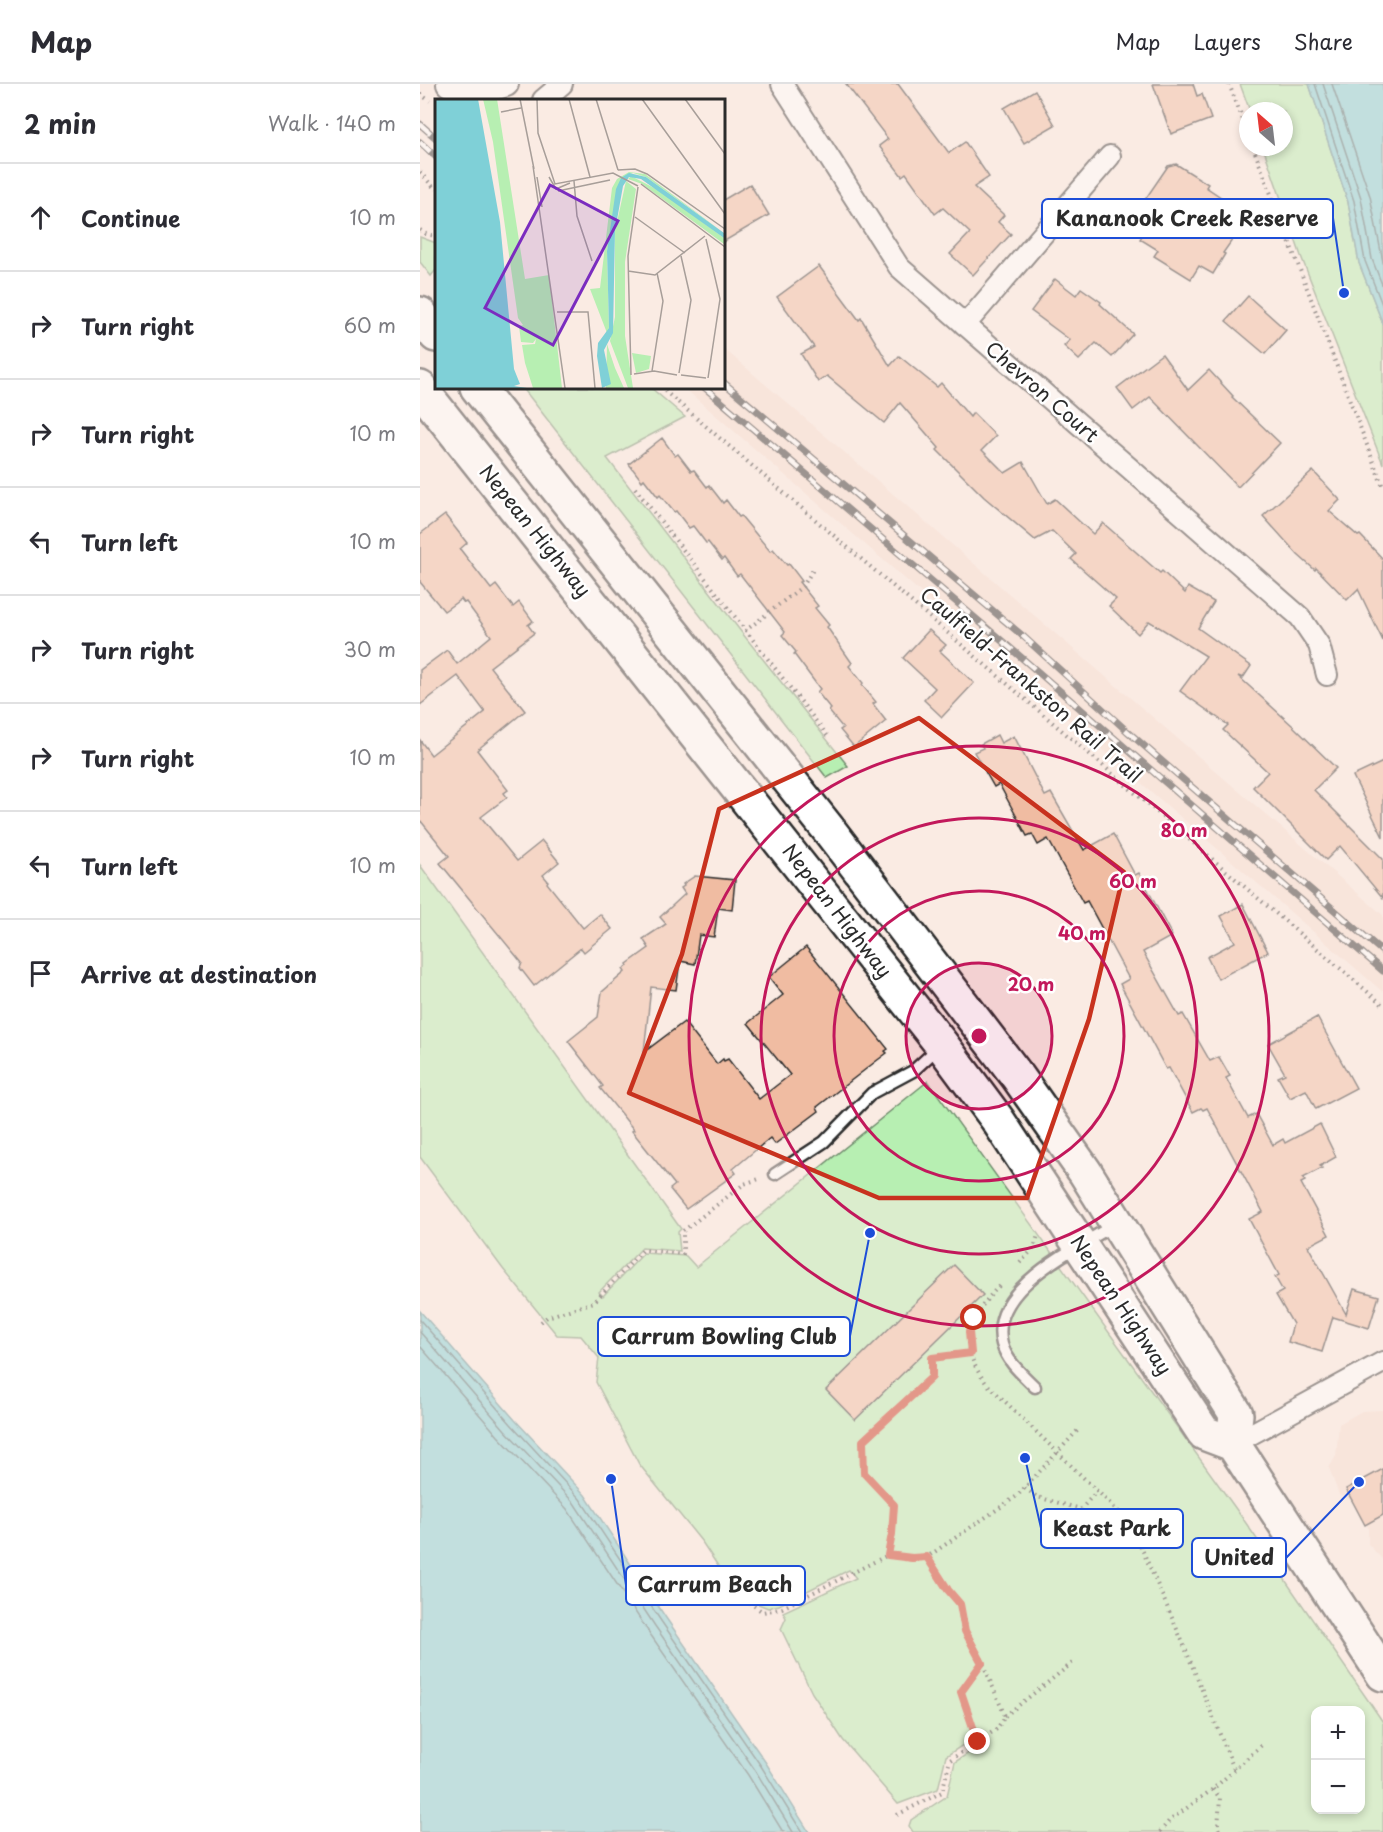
<!DOCTYPE html>
<meta charset="utf-8">
<style>
body{margin:0;font-family:"Playpen Sans",sans-serif;background:#f2f2f3;color:#2b2b33}
.controls{position:absolute;right:18px;bottom:18px;display:grid;overflow:hidden;border-radius:12px;box-shadow:0 3px 9px #0003}
.controls button{width:54px;height:54px;display:grid;place-items:center;padding:0;border:0;border-bottom:2px solid #e1e1e2;background:#fff;color:#2b2b33;font:30px sans-serif}
.compass{position:absolute;left:819px;top:18px;width:54px;height:54px;border-radius:50%;background:#fff;box-shadow:0 3px 9px #0003;rotate:332deg}
.stop{position:absolute;width:18px;height:18px;margin:-14px;border:4px solid #c8321e;border-radius:50%;background:#fff}
.stop.end{background:#c8321e;border-color:#fff;box-shadow:0 2px 6px #0008}
.list{margin:0;padding:0;list-style:none}
h2{display:flex;justify-content:space-between;align-items:center;height:78px;margin:0;padding:0 24px;font-size:26px}
h2 small{font-size:20px;font-weight:400;color:#7c7c81}
.list li{display:grid;grid-template-columns:39px 1fr auto;gap:18px;align-items:center;box-sizing:border-box;height:108px;padding:0 24px;border-top:2px solid #e1e1e2}
.list b{display:block;font-size:22px;white-space:nowrap}
.list em{font-size:20px;font-style:normal;color:#7c7c81}
.icon{flex:none;width:33px;height:33px;fill:none;stroke:currentColor;stroke-width:2;stroke-linecap:round;stroke-linejoin:round}
.map{position:relative;flex:none;width:963px;height:1748px;overflow:hidden}
header{display:flex;align-items:center;gap:36px;box-sizing:border-box;height:84px;padding:0 30px;background:#fff;border-bottom:2px solid #e1e1e2}
header strong{font-size:28px}
nav{display:flex;gap:33px;margin-inline-start:auto;font-size:21px}
main{display:flex}
aside{flex:1;background:#fff}
.map>svg:first-child{display:block}
.built{fill:#f7ddd0}
.green{fill:#b7efb2;stroke:#718d6e;stroke-width:1.5;fill-rule:evenodd}
.water{fill:#7fd0d7;stroke:#5d8e92;stroke-width:1.5}
.lines{fill:none;stroke-linecap:round;stroke-linejoin:round}
.shore{stroke:#4d6d70;stroke-width:1.5}
.building{fill:#f0bca2;stroke:#2b2b2b;stroke-width:1.5}
.service-casing{stroke:#2b2b2b;stroke-width:15}
.minor-casing{stroke:#2b2b2b;stroke-width:24}
.tertiary-casing{stroke:#2b2b2b;stroke-width:28}
.trunk-casing{stroke:#2b2b2b;stroke-width:38}
.path{stroke:#2b2b2b;stroke-width:4;stroke-dasharray:1.5 4.5;stroke-linecap:butt}
.service{stroke:#fff;stroke-width:10}
.minor{stroke:#fff;stroke-width:20}
.tertiary{stroke:#fff;stroke-width:24}
.trunk{stroke:#fff;stroke-width:33}
.rail-casing{stroke:#2b2b2b;stroke-width:7}
.rail{stroke:#fff;stroke-width:4.5;stroke-dasharray:14;stroke-linecap:butt}
.route{stroke:#c8321e;stroke-width:8}
.marked{fill:none;stroke:#c8321e;stroke-width:4.5;stroke-linejoin:round}
.ring{fill:none;stroke:#c2185b;stroke-width:3}
.labels{text-anchor:middle;stroke-width:5;stroke-linejoin:round;paint-order:stroke}
.street-label{font-size:20px;fill:#2b2b2b;stroke:#fff}
.inset-road{fill:none;stroke:#a79e99;stroke-width:1.5}
.view{fill:#7b2cbf;fill-opacity:0.15;stroke:#7b2cbf;stroke-width:3}
.inset-edge{fill:none;stroke:#2b2b2b;stroke-width:3}
.centre{fill:#c2185b;stroke:#fff;stroke-width:3}
.ring-label{font-size:18px;text-anchor:middle;font-weight:bold;fill:#c2185b;stroke:#fff;stroke-width:5;stroke-linejoin:round;paint-order:stroke}
.leader{fill:none;stroke:#1d4ed8;stroke-width:2}
.callout-dot{fill:#1d4ed8;stroke:#fff;stroke-width:2}
.callout{fill:#fff;stroke:#1d4ed8;stroke-width:2}
.callout-label{font-size:21px;text-anchor:middle;font-weight:bold;fill:#2b2b2b}
</style>
<header>
<strong>Map</strong>
<nav><a>Map</a><a>Layers</a><a>Share</a></nav>
</header>
<main>
<aside>
<h2>2 min<small>Walk · 140 m</small></h2>
<ul class="list">
<li><svg class="icon" aria-label="ahead" viewBox="0 0 24 24"><path d="M12 20V5M6 11l6-6 6 6"/></svg><div><b>Continue</b></div><em>10 m</em></li>
<li><svg class="icon" aria-label="right" viewBox="0 0 24 24"><path d="M7 20v-9h11M14 6l5 5-5 5"/></svg><div><b>Turn right</b></div><em>60 m</em></li>
<li><svg class="icon" aria-label="right" viewBox="0 0 24 24"><path d="M7 20v-9h11M14 6l5 5-5 5"/></svg><div><b>Turn right</b></div><em>10 m</em></li>
<li><svg class="icon" aria-label="left" viewBox="0 0 24 24"><path d="M17 20v-9H6M10 6l-5 5 5 5"/></svg><div><b>Turn left</b></div><em>10 m</em></li>
<li><svg class="icon" aria-label="right" viewBox="0 0 24 24"><path d="M7 20v-9h11M14 6l5 5-5 5"/></svg><div><b>Turn right</b></div><em>30 m</em></li>
<li><svg class="icon" aria-label="right" viewBox="0 0 24 24"><path d="M7 20v-9h11M14 6l5 5-5 5"/></svg><div><b>Turn right</b></div><em>10 m</em></li>
<li><svg class="icon" aria-label="left" viewBox="0 0 24 24"><path d="M17 20v-9H6M10 6l-5 5 5 5"/></svg><div><b>Turn left</b></div><em>10 m</em></li>
<li><svg class="icon" aria-label="arrive" viewBox="0 0 24 24"><path d="M6 21V4h12l-3 4 3 4H6"/></svg><div><b>Arrive at destination</b></div></li>
</ul>
</aside>
<div class="map">
<svg width="963" height="1748" viewBox="0 0 963 1748">
<rect width="100%" height="100%" fill="#faebe3"/>
<filter id="ink" filterUnits="userSpaceOnUse"><feTurbulence type="fractalNoise" baseFrequency=".0167" numOctaves="2"/><feDisplacementMap in="SourceGraphic" scale="12" xChannelSelector="R" yChannelSelector="G"/><feConvolveMatrix kernelMatrix="1 2 1 2 8 2 1 2 1" color-interpolation-filters="sRGB"/></filter>
<g filter="url(#ink)">
<g class="built">
<polygon points="303,264 963,831 963,908 263,303 303,303"/>
<polygon points="963,1326 963,1476 948,1460 948,1444 942,1427 932,1416 919,1411 909,1384 916,1372 919,1340 942,1327"/>
</g>
<g class="green">
<polygon points="820,0 889,0 928,118 939,179 963,240 963,380 881,172 843,63 864,63 864,27 830,27"/>
<polygon points="0,153 16,159 16,186 11,192 0,178"/>
<polygon points="102,303 230,303 265,333 187,374 322,549 428,682 407,694"/>
<path d="M 0,781 L 261,1145 L 258,1148 L 260,1167 L 222,1164 L 179,1208 L 183,1212 L 224,1169 L 266,1172 L 276,1183 L 508,997 L 821,1432 L 963,1638 L 963,1748 L 493,1748 L 489,1742 L 491,1736 L 527,1712 L 535,1678 L 564,1659 L 549,1657 L 526,1672 L 518,1705 L 478,1720 L 423,1656 L 392,1609 L 361,1545 L 366,1534 L 363,1528 L 436,1494 L 429,1486 L 359,1521 L 348,1524 L 336,1519 L 304,1491 L 282,1458 L 219,1380 L 176,1298 L 179,1274 L 161,1252 L 137,1251 L 83,1185 L 0,1073 ZM 896,1626 L 940,1626 L 940,1726 L 896,1726 Z"/>
</g>
<g class="water">
<polygon points="889,0 962,0 963,2 963,240 939,179 928,118"/>
<polygon points="0,1227 95,1336 165,1411 246,1534 346,1679 389,1748 0,1748"/>
</g>
<g class="lines">
<g class="shore">
<polyline points="895,0 934,117 945,177 963,223"/>
<polyline points="903,0 941,114 952,175 963,203"/>
<polyline points="912,0 950,112 963,178"/>
<polyline points="0,1236 91,1340 160,1415 241,1537 341,1682 382,1748"/>
<polyline points="0,1248 85,1346 154,1419 235,1542 335,1686 373,1748"/>
<polyline points="0,1262 78,1352 147,1425 228,1547 328,1691 363,1748"/>
</g>
</g>
<g class="building">
<polygon points="426,0 478,0 529,69 545,58 569,93 554,103 584,131 578,138 591,150 553,191 530,170 550,149 523,124 515,130 486,89 482,92 459,62 468,55"/>
<polygon points="733,0 773,0 777,12 782,10 791,35 751,50"/>
<polygon points="615,6 635,41 604,59 584,24"/>
<polygon points="756,80 788,100 786,103 829,132 803,169 805,170 793,190 779,182 771,195 734,172 738,166 720,155 737,126 724,117 748,82"/>
<polygon points="330,100 349,131 303,158 303,116"/>
<polygon points="399,182 439,236 441,234 470,282 479,272 517,303 521,299 550,333 553,329 576,352 562,366 585,389 603,378 627,420 635,415 673,450 683,439 740,489 742,487 765,509 768,503 794,518 778,544 831,582 823,594 818,592 873,642 916,684 894,706 963,775 963,814 920,762 906,776 833,703 848,688 803,646 808,641 760,607 786,572 729,537 718,550 689,522 696,515 651,475 656,470 632,447 615,456 564,413 517,366 519,364 480,319 464,339 407,292 398,298 381,270 394,263 357,213"/>
<polygon points="635,195 656,211 661,204 681,218 680,220 713,250 692,273 676,259 659,276 644,262 650,256 611,227"/>
<polygon points="828,212 866,246 845,270 806,237"/>
<polygon points="742,270 768,306 789,286 813,312 812,313 860,359 818,403 730,313 713,326 697,304"/>
<polygon points="242,354 255,372 258,370 271,387 274,386 287,403 289,401 303,419 306,416 319,433 321,432 350,467 353,465 367,481 369,480 382,497 379,498 398,522 395,524 409,541 407,543 432,579 429,582 443,599 442,601 456,618 453,620 466,637 434,663 420,646 423,644 409,627 411,625 397,608 400,605 374,570 376,568 362,551 365,548 320,490 317,492 304,474 302,476 288,458 286,459 273,442 269,444 256,427 254,428 240,411 238,413 224,395 222,397 209,380"/>
<polygon points="893,387 920,416 909,427 938,452 940,451 963,475 963,557 938,505 927,516 896,484 895,486 878,471 843,432"/>
<polygon points="25,431 47,459 40,465 71,505 76,501 93,523 99,518 113,537 108,541 114,549 70,583 105,627 57,666 88,706 84,709 87,713 61,733 97,777 122,757 139,778 123,791 128,797 127,799 163,844 180,830 192,845 164,868 161,864 114,902 100,884 102,879 20,779 29,772 0,736 0,656 11,671 65,628 38,592 0,621 0,586 27,566 37,580 71,552 46,518 44,519 41,515 24,527 0,498 0,450"/>
<polygon points="509,546 526,561 520,567 554,599 522,633 504,616 515,604 483,574"/>
<polygon points="577,651 581,659 594,652 625,712 631,709 664,766 693,750 715,791 719,789 752,852 723,868 759,932 763,930 790,977 799,973 810,992 806,994 828,1034 836,1030 853,1061 863,1055 865,1059 900,1040 916,1073 900,1082 902,1084 883,1094 885,1097 881,1099 909,1151 888,1162 926,1230 934,1205 959,1212 949,1244 913,1233 902,1268 868,1258 873,1240 856,1211 863,1207 855,1193 859,1191 829,1135 843,1128 787,1024 783,1026 781,1024 773,1028 749,984 746,985 700,900 709,895 667,817 663,819 628,755 618,761 612,750 607,752 579,700 574,703 554,668 563,664 561,660"/>
<polygon points="963,678 963,753 933,692"/>
<polygon points="275,792 315,796 312,826 298,824 294,853 279,851 275,880 260,877 256,906 231,903 224,968 264,938 297,980 303,975 304,977 308,975 339,1015 370,991 328,939 363,911 349,893 386,863 468,965 465,967 467,969 455,978 397,1023 399,1027 355,1060 350,1054 313,1085 316,1089 266,1125 250,1105 255,1101 212,1047 214,1046 180,1004 183,1002 148,957 178,933 182,908 205,888 203,885 208,882 207,880 229,864 223,855 246,840 240,833 265,810 261,804 264,802 263,800"/>
<polygon points="823,820 848,868 798,895 787,873 815,858 801,832"/>
<polygon points="897,933 936,1004 896,1025 886,1006 870,1014 858,993 865,990 848,960"/>
<polygon points="534,1181 563,1211 435,1336 406,1306"/>
<polygon points="963,1385 963,1431 945,1441 926,1405"/>
</g>
<g class="lines">
<g class="service-casing">
<g id="service">
<polyline points="355,1090 404,1058 452,1009 493,987 519,963"/>
<path d="M 615,1303 C 603,1291 587,1278 582,1260 C 567,1205 657,1164 694,1141"/>
</g>
</g>
<g class="minor-casing">
<g id="minor">
<polyline points="362,0 479,183 880,533 899,561 907,591"/>
<polyline points="123,16 142,0"/>
<polyline points="545,241 690,72"/>
<polyline points="813,1360 963,1278"/>
</g>
</g>
<g class="tertiary-casing">
<path id="tertiary" d="M 29,0 C 47,6 68,7 86,0"/>
</g>
<g class="trunk-casing">
<g id="trunk">
<polyline points="0,230 16,251"/>
<polyline points="57,303 409,746 598,993 665,1088 816,1330 813,1360"/>
<polyline points="0,304 522,961 577,1035 784,1349 813,1360 963,1590"/>
</g>
</g>
<g class="path">
<polyline points="809,0 828,49"/>
<polyline points="0,10 10,17"/>
<polyline points="833,63 963,403"/>
<polyline points="0,88 16,106"/>
<polyline points="0,146 6,150 16,152"/>
<polyline points="240,303 963,921"/>
<polyline points="215,404 410,655"/>
<polyline points="325,547 383,502 394,484"/>
<polyline points="600,1179 614,1164 618,1151"/>
<path d="M 579,1202 C 548,1235 536,1259 566,1299 L 704,1433 L 714,1447 L 763,1559 L 814,1685"/>
<polyline points="121,1238 127,1233 174,1218 223,1166 263,1170 263,1147 324,1100 339,1095"/>
<polyline points="605,1404 617,1413 661,1425 677,1407"/>
<polyline points="468,1471 472,1450 474,1421 444,1389 443,1357 512,1293 512,1274 551,1269"/>
<polyline points="324,1515 343,1528 362,1524 468,1471 492,1474 507,1473 597,1412 659,1345"/>
<polyline points="585,1632 655,1577"/>
<polyline points="558,1658 541,1608 563,1579"/>
<polyline points="793,1705 800,1714 798,1744 800,1748"/>
<polyline points="477,1731 522,1708 530,1676 577,1645 585,1632 561,1575 545,1547 540,1520 528,1506 507,1473"/>
<polyline points="740,1748 749,1737 793,1705 844,1659"/>
</g>
<use href="#service" class="service"/>
<use href="#minor" class="minor"/>
<use href="#tertiary" class="tertiary"/>
<use href="#trunk" class="trunk"/>
<g class="rail-casing">
<g id="rail">
<polyline points="0,40 16,54"/>
<polyline points="0,58 16,73"/>
<polyline points="303,298 604,553 707,647 963,868"/>
<polyline points="284,303 595,568 963,887"/>
</g>
</g>
<use href="#rail" class="rail"/>
</g>
</g>
<g class="lines" filter="url(#ink)">
<polyline class="route" points="554,1234 549,1248 551,1269 512,1274 512,1293 443,1357 444,1389 474,1421 472,1450 468,1471 492,1474 507,1473 528,1506 540,1520 545,1547 562,1579 541,1608 558,1658"/>
</g>
<path d="M0 0H963V1748H0ZM 499,634 L 704,788 L 669,935 L 607,1114 L 459,1114 L 209,1009 L 262,870 L 299,725 Z" fill="#faebe3" fill-opacity=".55" fill-rule="evenodd"/>
<path class="marked" d="M 499,634 L 704,788 L 669,935 L 607,1114 L 459,1114 L 209,1009 L 262,870 L 299,725 Z"/>
<circle cx="559" cy="952" r="73" fill="#c2185b" fill-opacity=".12"/>
<g class="ring">
<circle cx="559" cy="952" r="73"/>
<circle cx="559" cy="952" r="145"/>
<circle cx="559" cy="952" r="218"/>
<circle cx="559" cy="952" r="290"/>
</g>
<g class="labels">
<g class="street-label">
<text transform="translate(622 308) rotate(41)" y="7">Chevron Court</text>
<text transform="translate(115 447) rotate(51)" y="7">Nepean Highway</text>
<text transform="translate(611 601) rotate(41)" y="7">Caulfield-Frankston Rail Trail</text>
<text transform="translate(417 827) rotate(52)" y="7">Nepean Highway</text>
<text transform="translate(701 1221) rotate(56)" y="7">Nepean Highway</text>
</g>
</g>
<g transform="translate(15 15)">
<rect width="290" height="290" fill="#faebe3"/>
<path d="M 48,0 L 62,0 L 90,180 L 114,176 L 127,289 L 98,289 L 90,264 L 87,246 L 100,245 L 101,240 L 98,244 L 86,243 L 84,227 L 88,226 L 83,219 L 58,43 ZM 194,73 L 210,75 L 289,134 L 211,78 L 198,74 L 186,79 L 172,152 L 174,229 L 172,234 L 155,190 L 165,189 L 177,89 L 182,80 ZM 196,77 L 225,92 L 289,139 L 289,145 L 207,85 L 193,80 ZM 191,82 L 201,90 L 190,163 L 190,237 L 198,289 L 193,289 L 175,242 L 180,218 L 180,132 ZM 172,245 L 180,269 L 189,289 L 171,289 ZM 197,254 L 216,257 L 214,270 L 201,274 Z" fill="#b7efb2"/>
<path d="M 0,0 L 43,0 L 65,123 L 79,270 L 85,285 L 79,287 L 92,289 L 0,289 ZM 194,74 L 211,78 L 289,134 L 289,139 L 206,80 L 194,78 L 188,87 L 180,132 L 178,234 L 169,251 L 176,285 L 167,289 L 162,257 L 163,244 L 174,229 L 172,152 L 181,90 L 186,79 Z" fill="#7fd0d7"/>
<path class="inset-road" d="M 85,0 L 99,70M 102,0 L 103,34 L 120,85 L 178,74 L 203,87M 134,0 L 155,78M 161,0 L 183,71M 207,0 L 290,115M 250,0 L 290,55M 66,13 L 86,9M 98,67 L 130,289M 183,71 L 200,70 L 212,75 L 290,130M 102,78 L 107,108M 114,78 L 121,90 L 135,84M 139,82 L 142,117 L 157,162M 206,85 L 290,148M 123,92 L 175,81M 200,118 L 250,154M 271,140 L 285,200 L 273,279M 193,172 L 220,176 L 270,137M 122,213 L 153,213 L 160,289M 217,272 L 228,202 L 222,174M 244,274 L 256,201 L 246,157M 199,275 L 219,272 L 242,276M 196,276 L 193,157 L 203,88M 246,276 L 271,279"/>
<path class="view" d="M 115,86 L 183,122 L 118,246 L 50,209 Z"/>
<rect width="290" height="290" class="inset-edge"/>
</g>
<circle cx="559" cy="952" r="9" class="centre"/>
<g class="ring-label">
<text x="764" y="753">80 m</text>
<text x="713" y="804">60 m</text>
<text x="662" y="856">40 m</text>
<text x="611" y="907">20 m</text>
</g>
<path class="leader" d="M924 209L913 134M450 1149L430 1252M605 1374L621 1444M939 1398L866 1474M191 1395L206 1501"/>
<g class="callout-dot">
<circle cx="924" cy="209" r="6"/>
<circle cx="450" cy="1149" r="6"/>
<circle cx="605" cy="1374" r="6"/>
<circle cx="939" cy="1398" r="6"/>
<circle cx="191" cy="1395" r="6"/>
</g>
<g class="callout">
<rect x="622" y="115" width="291" height="39" rx="6"/>
<rect x="178" y="1233" width="252" height="39" rx="6"/>
<rect x="621" y="1425" width="142" height="39" rx="6"/>
<rect x="772" y="1454" width="94" height="39" rx="6"/>
<rect x="206" y="1482" width="179" height="39" rx="6"/>
</g>
<g class="callout-label">
<text x="767" y="142">Kananook Creek Reserve</text>
<text x="304" y="1260">Carrum Bowling Club</text>
<text x="692" y="1452">Keast Park</text>
<text x="819" y="1481">United</text>
<text x="295" y="1508">Carrum Beach</text>
</g>
</svg>
<div class="controls">
<button>+</button>
<button>−</button>
</div>
<svg class="compass" viewBox="-18 -18 36 36"><path d="M0-13l5 13h-10z" fill="#e53935"/><path d="M0 13l5-13h-10z" fill="#7c7c81"/></svg>
<div class="stop" style="left:554px;top:1234px"></div>
<div class="stop end" style="left:558px;top:1658px"></div>
</div>
</main>
